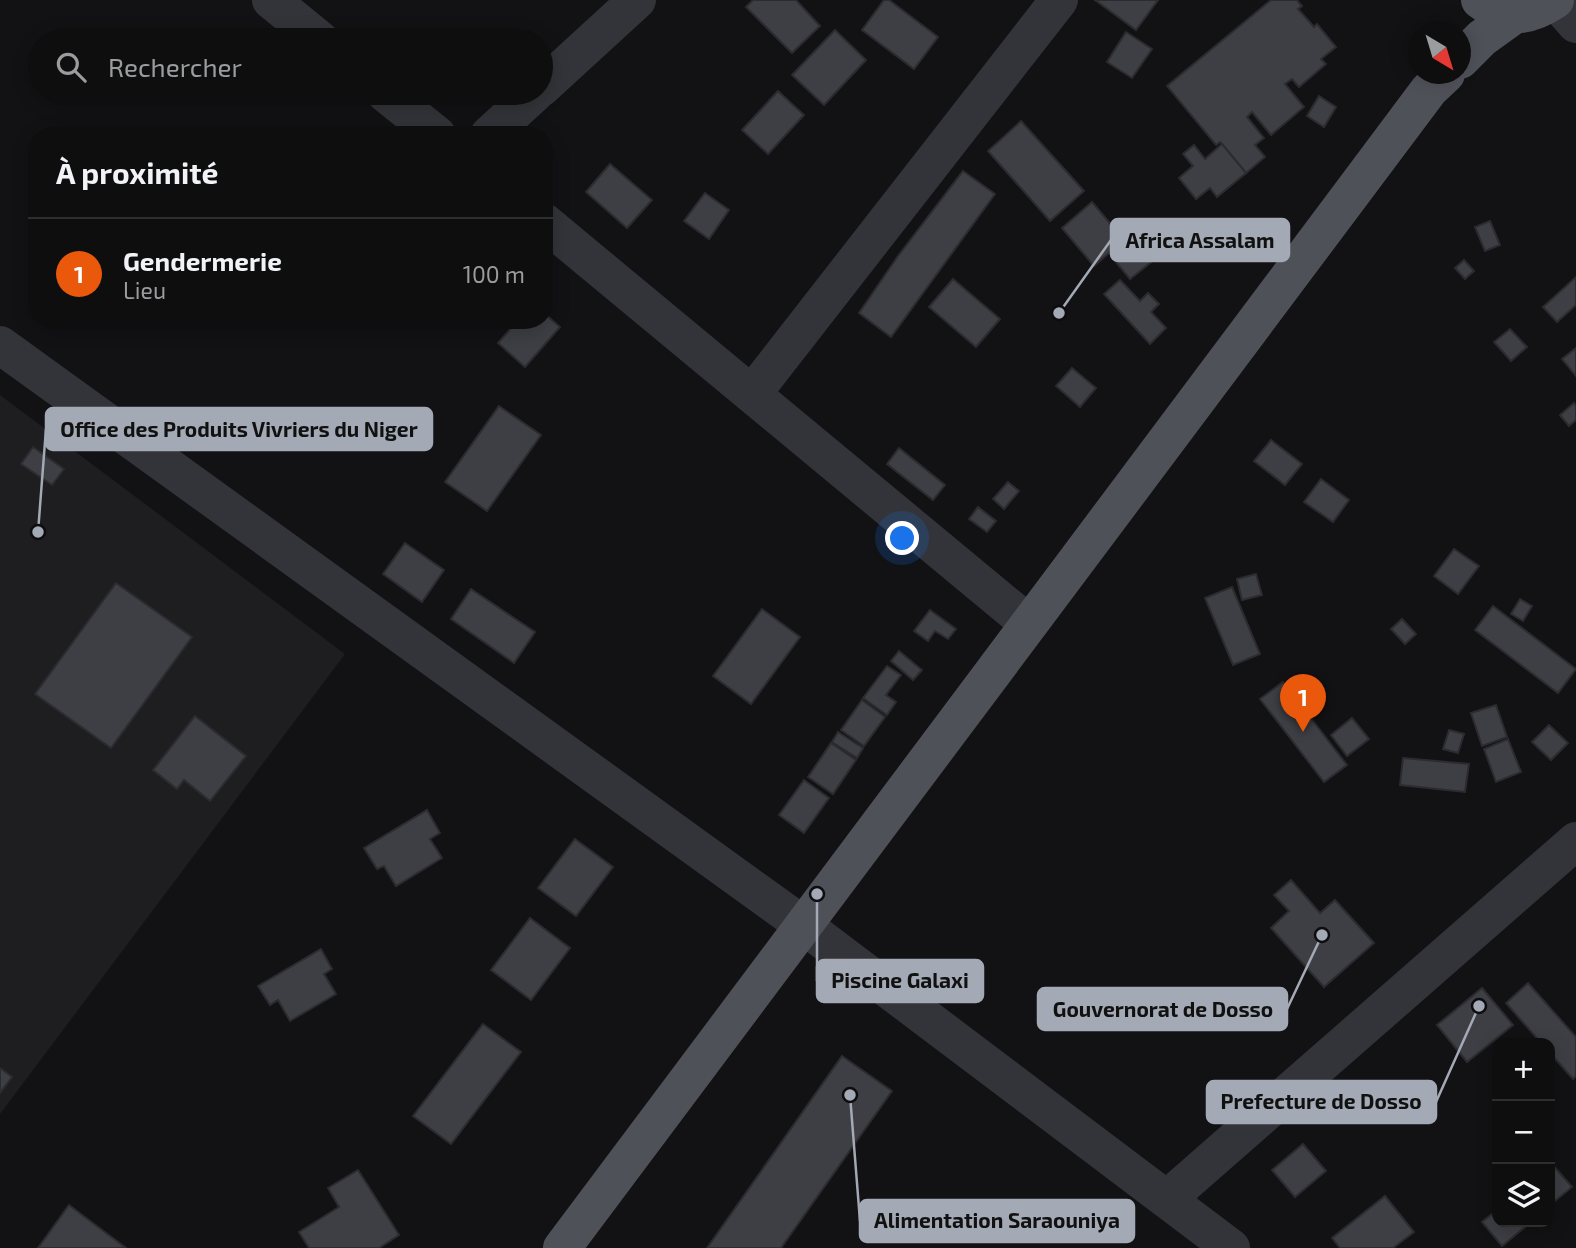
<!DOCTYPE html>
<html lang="fr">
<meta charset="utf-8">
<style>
body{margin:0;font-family:"Exo 2",sans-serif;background:#1c1c1d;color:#f1f3f6}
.controls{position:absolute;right:21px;bottom:21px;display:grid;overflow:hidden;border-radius:14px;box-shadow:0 4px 18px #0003}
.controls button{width:63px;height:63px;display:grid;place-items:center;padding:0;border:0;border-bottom:2px solid #2e2e2f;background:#0e0e0f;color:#f1f3f6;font:35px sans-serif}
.compass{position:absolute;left:1408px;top:21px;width:63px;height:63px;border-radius:50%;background:#0e0e0f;box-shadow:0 4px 18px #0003;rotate:142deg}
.you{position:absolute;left:903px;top:539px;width:24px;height:24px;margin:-18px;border:5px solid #fff;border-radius:50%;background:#1a73e8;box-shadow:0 0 0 10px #1a73e833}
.badge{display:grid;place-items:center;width:46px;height:46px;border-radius:50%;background:#ea580c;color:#fff;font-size:23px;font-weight:700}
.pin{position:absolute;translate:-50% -58px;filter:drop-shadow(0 2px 4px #0008)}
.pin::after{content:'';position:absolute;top:37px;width:24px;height:21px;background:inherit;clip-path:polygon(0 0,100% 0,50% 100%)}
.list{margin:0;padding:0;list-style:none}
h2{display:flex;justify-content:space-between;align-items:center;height:91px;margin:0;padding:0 28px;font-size:30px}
h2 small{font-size:23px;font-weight:400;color:#9b9c9e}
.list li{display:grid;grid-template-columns:46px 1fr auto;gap:21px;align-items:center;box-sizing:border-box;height:112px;padding:0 28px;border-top:2px solid #2e2e2f}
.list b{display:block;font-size:26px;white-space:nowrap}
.list p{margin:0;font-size:23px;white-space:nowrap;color:#9b9c9e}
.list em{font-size:23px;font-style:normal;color:#9b9c9e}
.icon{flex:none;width:38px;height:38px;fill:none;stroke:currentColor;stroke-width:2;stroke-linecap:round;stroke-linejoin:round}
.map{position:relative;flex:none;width:1576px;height:1248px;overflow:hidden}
.search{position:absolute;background:#0e0e0f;box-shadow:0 4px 18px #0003;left:28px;top:28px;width:525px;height:77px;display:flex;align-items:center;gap:18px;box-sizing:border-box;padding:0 24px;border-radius:38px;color:#9b9c9e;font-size:26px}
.panel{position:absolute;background:#0e0e0f;box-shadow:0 4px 18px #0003;left:28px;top:126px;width:525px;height:203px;border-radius:28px}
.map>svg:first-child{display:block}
.built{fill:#1e1e21}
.building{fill:#3e3f44;stroke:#2c2c30;stroke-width:2}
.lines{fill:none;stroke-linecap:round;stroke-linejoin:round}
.minor{stroke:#333439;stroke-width:38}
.major{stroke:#4f5158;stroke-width:38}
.leader{fill:none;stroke:#a3a9b5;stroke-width:2.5}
.callout-dot{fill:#a3a9b5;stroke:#0d0d0f;stroke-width:2.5}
.callout{fill:#a3a9b5;stroke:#a3a9b5;stroke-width:2.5}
.callout-label{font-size:21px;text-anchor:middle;font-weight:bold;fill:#111}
</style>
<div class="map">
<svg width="1576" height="1248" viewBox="0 0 1576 1248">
<rect width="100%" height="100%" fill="#121214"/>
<polygon class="built" points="0,395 345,654 0,1114"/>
<g class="building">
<polygon points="753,0 796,0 820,26 792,53 746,7"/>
<polygon points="884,0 889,0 938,37 914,69 862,30"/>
<polygon points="1095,0 1158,0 1136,30"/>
<polygon points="1271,0 1297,0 1302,6 1298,9 1314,27 1317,24 1336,47 1321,59 1326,64 1299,87 1292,79 1285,84 1304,107 1271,135 1252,112 1247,117 1264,138 1255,145 1265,157 1246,173 1222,144 1220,142 1216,145 1167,86"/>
<polygon points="835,30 866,60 824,105 792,75"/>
<polygon points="1126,32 1152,49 1132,78 1107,62"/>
<polygon points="778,91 804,115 768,154 742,130"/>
<polygon points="1319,96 1336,107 1324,127 1307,116"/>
<polygon points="1021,121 1084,191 1050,221 988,151"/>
<polygon points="1222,144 1246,173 1217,197 1210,188 1196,199 1179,178 1193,166 1183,154 1194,145 1205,159"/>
<polygon points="610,164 652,200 627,228 586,192"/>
<polygon points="963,171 995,194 891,337 859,313 898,256"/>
<polygon points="705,193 729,210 709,239 684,221"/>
<polygon points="1092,202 1124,240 1094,266 1062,228"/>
<polygon points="1490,221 1500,245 1485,251 1475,227"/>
<polygon points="1149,233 1165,251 1130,279 1115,261"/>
<polygon points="1464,260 1474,271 1465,279 1455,268"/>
<polygon points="1576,277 1576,305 1557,322 1543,307"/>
<polygon points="953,279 1000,319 976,347 929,307"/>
<polygon points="1120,280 1140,301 1148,293 1159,304 1151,312 1166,328 1150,344 1104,294"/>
<polygon points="544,313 560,327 525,367 498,343 518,320 544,320"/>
<polygon points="1510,329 1527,347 1511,361 1494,342"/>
<polygon points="1576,348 1576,376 1562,359"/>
<polygon points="1072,368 1096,388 1080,407 1056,386"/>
<polygon points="1574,403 1576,406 1576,420 1569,426 1560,415"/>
<polygon points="499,406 541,435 487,511 445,482"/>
<polygon points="1271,440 1302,464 1285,485 1254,461"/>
<polygon points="33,447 64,469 52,485 21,464"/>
<polygon points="899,448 945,485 933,500 887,464"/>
<polygon points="1321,479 1349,500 1333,522 1304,502"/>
<polygon points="1008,482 1019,491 1004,509 993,499"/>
<polygon points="978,507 996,521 987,532 969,519"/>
<polygon points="405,543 444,570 422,602 383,574"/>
<polygon points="1454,549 1479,566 1458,594 1434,576"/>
<polygon points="1256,574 1262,595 1242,600 1237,579"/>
<polygon points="116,583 192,637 111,748 35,694"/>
<polygon points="1232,587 1260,654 1233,665 1205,598"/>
<polygon points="471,589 535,632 514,663 451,619"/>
<polygon points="1520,599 1532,606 1523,621 1511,614"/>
<polygon points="1493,606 1576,669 1558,693 1475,630"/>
<polygon points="762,609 800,637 751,704 713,676"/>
<polygon points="930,610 956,629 948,639 935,631 928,641 914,631"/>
<polygon points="1402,619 1416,634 1405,644 1391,629"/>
<polygon points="899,651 922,670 913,680 891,661"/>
<polygon points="887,666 901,675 886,695 896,702 887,715 863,698"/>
<polygon points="1283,682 1347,765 1324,782 1260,699"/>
<polygon points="862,700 885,717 864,746 841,730"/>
<polygon points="1496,705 1507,737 1482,746 1471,713"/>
<polygon points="195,716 246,756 210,801 184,780 177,789 153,770"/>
<polygon points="1352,718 1369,739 1347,756 1331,735"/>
<polygon points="1549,725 1568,743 1551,760 1532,742"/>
<polygon points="1449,730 1464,734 1458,753 1443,749"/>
<polygon points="838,732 863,748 857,758 832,742"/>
<polygon points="1508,739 1521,772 1496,782 1484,749"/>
<polygon points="831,743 856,760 833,794 808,777"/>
<polygon points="1403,758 1469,764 1465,792 1400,785"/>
<polygon points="804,780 829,798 804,833 779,815"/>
<polygon points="427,810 440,833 430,839 442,858 396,886 384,866 377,869 364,848"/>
<polygon points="575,839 613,867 576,916 538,888"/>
<polygon points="1291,880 1320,913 1335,900 1374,943 1324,987 1271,928 1289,911 1274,895"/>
<polygon points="530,918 570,948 531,1000 491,970"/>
<polygon points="321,949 332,969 324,974 336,994 290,1021 278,1000 270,1005 258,986"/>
<polygon points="1528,983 1576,1037 1576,1076 1573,1079 1550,1053 1550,1043 1541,1043 1506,1003"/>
<polygon points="1482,988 1513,1025 1467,1062 1437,1025"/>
<polygon points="483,1024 521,1052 451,1144 413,1116"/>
<polygon points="842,1056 892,1091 781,1248 707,1248"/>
<polygon points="0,1068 12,1077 0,1093"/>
<polygon points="1303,1144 1326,1171 1295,1197 1272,1170"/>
<polygon points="1551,1163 1572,1187 1550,1205 1550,1165"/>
<polygon points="358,1170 399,1235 379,1248 309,1248 299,1232 339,1207 328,1188"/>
<polygon points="1385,1196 1414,1232 1393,1248 1340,1248 1332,1238"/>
<polygon points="69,1205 126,1248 38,1248"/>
<polygon points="1497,1210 1497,1222 1531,1222 1502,1246 1482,1222"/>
</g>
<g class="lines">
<g class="minor">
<polyline points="271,0 320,40"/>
<polyline points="1555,0 1576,24"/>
<polyline points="541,88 637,0"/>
<polyline points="385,93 437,135"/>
<polyline points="489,135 535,93"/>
<polyline points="544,222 1029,624"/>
<polyline points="0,345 803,925 1231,1248"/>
<polyline points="752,394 1059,0"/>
<polyline points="1167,1199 1576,841"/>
</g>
<g class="major">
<path d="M 1480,0 C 1507,20 1528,18 1555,0"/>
<polyline points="1460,60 1482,38 1514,15"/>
<polyline points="562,1248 1429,90 1446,74"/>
</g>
</g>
<path class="leader" d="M1059 313L1111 240M38 532L46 429M817 894L817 981M1322 935L1287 1009M1479 1006L1436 1102M850 1095L860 1221"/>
<g class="callout-dot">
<circle cx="1059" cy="313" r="7"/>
<circle cx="38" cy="532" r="7"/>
<circle cx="817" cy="894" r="7"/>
<circle cx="1322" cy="935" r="7"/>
<circle cx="1479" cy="1006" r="7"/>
<circle cx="850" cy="1095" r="7"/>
</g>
<g class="callout">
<rect x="1111" y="219" width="178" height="42" rx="7"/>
<rect x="46" y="408" width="386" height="42" rx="7"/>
<rect x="817" y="960" width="166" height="42" rx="7"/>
<rect x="1038" y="988" width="249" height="42" rx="7"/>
<rect x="1207" y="1081" width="229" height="42" rx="7"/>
<rect x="860" y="1200" width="274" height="42" rx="7"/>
</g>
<g class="callout-label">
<text x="1200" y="248">Africa Assalam</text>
<text x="239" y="437">Office des Produits Vivriers du Niger</text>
<text x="900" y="988">Piscine Galaxi</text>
<text x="1163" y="1017">Gouvernorat de Dosso</text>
<text x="1321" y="1109">Prefecture de Dosso</text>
<text x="997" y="1228">Alimentation Saraouniya</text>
</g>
</svg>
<div class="controls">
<button>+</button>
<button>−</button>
<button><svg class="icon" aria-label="layers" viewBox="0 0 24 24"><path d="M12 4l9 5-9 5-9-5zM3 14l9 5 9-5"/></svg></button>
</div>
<svg class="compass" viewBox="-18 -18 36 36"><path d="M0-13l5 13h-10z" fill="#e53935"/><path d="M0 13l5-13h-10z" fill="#9b9c9e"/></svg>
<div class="you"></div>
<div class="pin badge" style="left:1303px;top:732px">1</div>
<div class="search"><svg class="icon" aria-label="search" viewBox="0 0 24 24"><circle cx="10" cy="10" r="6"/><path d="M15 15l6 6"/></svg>Rechercher</div>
<section class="panel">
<h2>À proximité<small></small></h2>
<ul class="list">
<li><span class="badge">1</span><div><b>Gendermerie</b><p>Lieu</p></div><em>100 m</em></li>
</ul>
</section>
</div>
